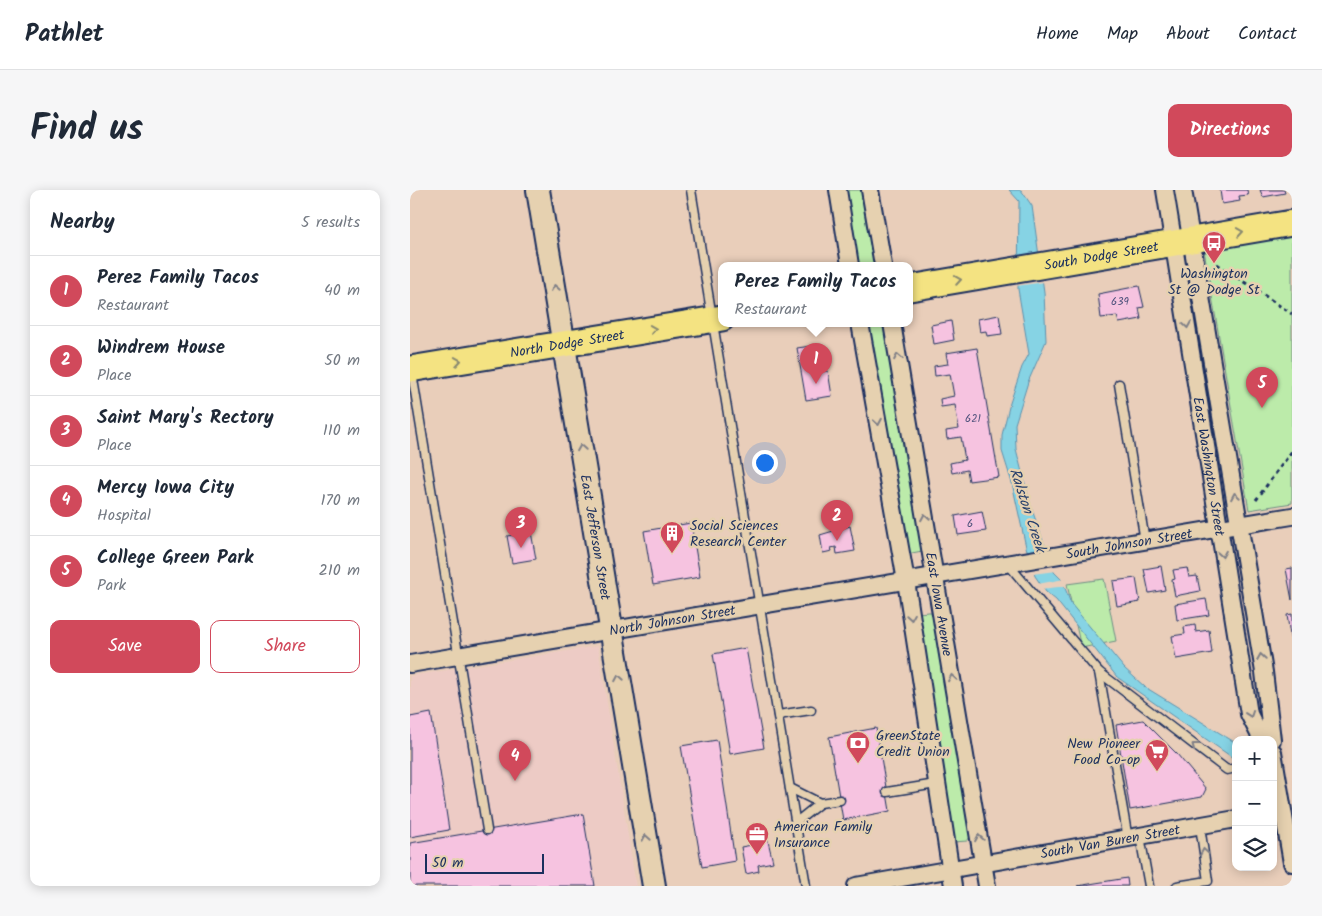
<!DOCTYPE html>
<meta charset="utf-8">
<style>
body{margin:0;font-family:Kalam,sans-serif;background:#f6f6f7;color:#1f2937}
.controls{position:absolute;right:15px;bottom:15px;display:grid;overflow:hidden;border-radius:10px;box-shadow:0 2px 12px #0003}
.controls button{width:45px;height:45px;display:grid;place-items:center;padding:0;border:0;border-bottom:1px solid #e0e1e3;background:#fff;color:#1f2937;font:25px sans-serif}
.scale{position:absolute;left:15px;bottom:12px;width:119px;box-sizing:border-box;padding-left:5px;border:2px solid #1b2f5e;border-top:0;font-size:14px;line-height:18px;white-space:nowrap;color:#1b2f5e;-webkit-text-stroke:4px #e6d1b0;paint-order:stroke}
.you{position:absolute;left:354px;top:272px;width:18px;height:18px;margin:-12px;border:4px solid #fff;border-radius:50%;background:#1a73e8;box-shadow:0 0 0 8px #1a73e833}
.badge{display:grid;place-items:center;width:32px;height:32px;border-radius:50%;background:#d1495b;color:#fff;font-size:16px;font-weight:700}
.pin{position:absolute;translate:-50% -41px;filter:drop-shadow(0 1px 2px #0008)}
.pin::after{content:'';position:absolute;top:26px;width:18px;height:15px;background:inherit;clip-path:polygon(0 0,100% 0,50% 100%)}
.popup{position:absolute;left:308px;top:72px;width:195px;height:65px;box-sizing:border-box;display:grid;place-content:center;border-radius:10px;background:#fff;filter:drop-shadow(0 1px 4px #0005);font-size:16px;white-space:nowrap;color:#747a83}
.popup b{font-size:19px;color:#1f2937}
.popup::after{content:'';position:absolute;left:50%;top:100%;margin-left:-10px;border:10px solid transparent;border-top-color:#fff}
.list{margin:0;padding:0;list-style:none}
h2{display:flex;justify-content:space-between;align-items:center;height:65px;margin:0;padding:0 20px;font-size:21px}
h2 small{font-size:16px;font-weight:400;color:#747a83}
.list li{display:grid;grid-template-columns:32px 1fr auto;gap:15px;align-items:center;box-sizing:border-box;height:70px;padding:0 20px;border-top:1px solid #e0e1e3}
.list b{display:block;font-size:19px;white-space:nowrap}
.list p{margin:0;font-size:16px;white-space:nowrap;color:#747a83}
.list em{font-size:16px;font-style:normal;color:#747a83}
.actions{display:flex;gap:10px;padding:15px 20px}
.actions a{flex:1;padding:11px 0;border:1px solid #d1495b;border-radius:10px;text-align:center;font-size:18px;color:#d1495b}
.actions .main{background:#d1495b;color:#fff}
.icon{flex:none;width:28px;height:28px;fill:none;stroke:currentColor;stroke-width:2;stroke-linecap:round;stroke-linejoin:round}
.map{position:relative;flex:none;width:882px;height:696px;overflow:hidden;border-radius:10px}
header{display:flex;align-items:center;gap:30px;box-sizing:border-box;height:70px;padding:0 25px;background:#fff;border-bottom:1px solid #e0e1e3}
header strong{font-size:24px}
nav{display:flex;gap:28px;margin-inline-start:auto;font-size:18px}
.intro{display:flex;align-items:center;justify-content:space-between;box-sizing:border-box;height:120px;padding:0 30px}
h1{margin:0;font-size:35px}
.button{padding:12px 22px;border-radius:10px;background:#d1495b;color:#fff;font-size:18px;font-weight:700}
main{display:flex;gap:30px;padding:0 30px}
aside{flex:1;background:#fff;border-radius:10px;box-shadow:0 2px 12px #0003}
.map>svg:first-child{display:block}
.built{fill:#edcbc5}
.green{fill:#bcebaa;stroke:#6c8d84}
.water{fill:#86d3e4;stroke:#5b91ae}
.pier{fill:#e9ceba}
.building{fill:#f6c3e0;stroke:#1b2f5e}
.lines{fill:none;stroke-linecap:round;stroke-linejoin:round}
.service-casing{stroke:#1b2f5e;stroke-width:11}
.minor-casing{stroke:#1b2f5e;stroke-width:20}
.secondary-casing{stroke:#1b2f5e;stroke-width:26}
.primary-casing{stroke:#1b2f5e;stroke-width:29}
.path{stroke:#1b2f5e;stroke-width:3;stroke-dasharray:4 4;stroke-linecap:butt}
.service{stroke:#e6d1b0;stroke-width:8}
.minor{stroke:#e6d1b0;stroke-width:16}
.secondary{stroke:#e6d1b0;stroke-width:22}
.primary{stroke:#f4e382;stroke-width:25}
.oneway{stroke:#888970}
.oneway2{stroke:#808087}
.labels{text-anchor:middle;stroke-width:5;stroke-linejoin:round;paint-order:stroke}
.number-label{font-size:11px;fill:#52547e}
.street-label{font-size:14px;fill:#1b2f5e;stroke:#e6d1b0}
.poi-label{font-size:14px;fill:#1b2f5e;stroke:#e6d1b0;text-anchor:start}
.water-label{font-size:15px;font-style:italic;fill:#263f6b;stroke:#e6d1b0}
</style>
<header>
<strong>Pathlet</strong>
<nav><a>Home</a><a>Map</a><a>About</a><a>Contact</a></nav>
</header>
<div class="intro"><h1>Find us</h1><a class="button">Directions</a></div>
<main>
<aside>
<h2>Nearby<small>5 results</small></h2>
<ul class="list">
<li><span class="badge">1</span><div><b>Perez Family Tacos</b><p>Restaurant</p></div><em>40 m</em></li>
<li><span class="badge">2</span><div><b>Windrem House</b><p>Place</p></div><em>50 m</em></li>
<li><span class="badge">3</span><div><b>Saint Mary's Rectory</b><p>Place</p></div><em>110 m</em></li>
<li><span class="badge">4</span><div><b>Mercy Iowa City</b><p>Hospital</p></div><em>170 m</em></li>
<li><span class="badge">5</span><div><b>College Green Park</b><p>Park</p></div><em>210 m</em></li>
</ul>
<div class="actions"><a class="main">Save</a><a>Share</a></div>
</aside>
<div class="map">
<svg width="882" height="696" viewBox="0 0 882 696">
<rect width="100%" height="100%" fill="#e9ceba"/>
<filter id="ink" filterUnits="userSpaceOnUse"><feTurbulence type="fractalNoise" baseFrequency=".02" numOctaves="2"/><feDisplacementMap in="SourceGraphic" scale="10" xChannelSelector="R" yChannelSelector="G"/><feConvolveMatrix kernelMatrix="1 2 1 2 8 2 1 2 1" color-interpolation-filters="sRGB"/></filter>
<g filter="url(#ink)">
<polygon class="built" points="188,456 226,696 0,696 0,486"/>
<g class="green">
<polygon points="435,0 453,0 464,75 447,75"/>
<polygon points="882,45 882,313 839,320 794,60"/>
<polygon points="475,135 512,361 497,364 457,141 461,136"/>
<polygon points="694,389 706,451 671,458 657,394"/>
<polygon points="518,422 522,422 525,426 560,647 557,651 544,652 508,423"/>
</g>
<polygon class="water" points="599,0 611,0 622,16 634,102 636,151 618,192 605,234 606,259 621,317 644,382 652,390 661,414 714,478 735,497 826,553 826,570 707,487 646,410 636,402 625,386 616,357 602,293 592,261 592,245 600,213 612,177 619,164 608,99 609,11"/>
<g class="pier">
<polygon points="631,62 635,92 606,96 606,66"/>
<polygon points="638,360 647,381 622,384 616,362"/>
<polygon points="654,389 657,396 631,399 628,394"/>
<polygon points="865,577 882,588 882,611 863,599"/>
</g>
<g class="building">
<polygon points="810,0 837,0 838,5 829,6 830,11 812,14"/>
<polygon points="850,0 874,0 875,3 853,7"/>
<polygon points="729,96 734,117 729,118 731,129 709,133 707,126 691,128 688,104"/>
<polygon points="589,125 592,144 577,146 576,141 570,142 568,129"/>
<polygon points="541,131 544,150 524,154 521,135"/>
<polygon points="401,156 409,160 412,165 414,181 418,181 422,206 396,210 387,158"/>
<polygon points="567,158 589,287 559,291 557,280 542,283 540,273 555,270 551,247 537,249 536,241 549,239 545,215 531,217 530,209 544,206 540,184 525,186 524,176 538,174 536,163"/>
<polygon points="572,321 576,341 548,345 545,326"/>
<polygon points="281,333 290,387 243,395 234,341"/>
<polygon points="440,336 445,361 427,364 426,357 421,358 422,361 413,363 410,345"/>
<polygon points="121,342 126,369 102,373 97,346"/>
<polygon points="751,376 755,400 739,403 734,379"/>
<polygon points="777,378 779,387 787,386 790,401 765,406 762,390 765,389 763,380"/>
<polygon points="882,378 882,410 876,379"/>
<polygon points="726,388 730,412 707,416 703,391"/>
<polygon points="796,409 799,425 767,430 765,414"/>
<polygon points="882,424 882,459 877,425"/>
<polygon points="785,435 786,442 799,440 802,463 766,469 762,446 775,444 774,437"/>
<polygon points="336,458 354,558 320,564 303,464"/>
<polygon points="21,523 39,640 0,647 0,527"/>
<polygon points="733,530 767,564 796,599 792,607 720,620 706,535"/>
<polygon points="466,538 480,621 433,630 419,547"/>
<polygon points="307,550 325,671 292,677 271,556"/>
<polygon points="173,624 185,696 0,696 0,653"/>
<polygon points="357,647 363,672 348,675 349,681 336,684 331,657 342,655 341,649"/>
<polygon points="717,688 718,696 667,696"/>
</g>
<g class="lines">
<g class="service-casing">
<g id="service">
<polyline points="281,0 396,696"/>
<polyline points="2,183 77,640"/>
<polyline points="709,194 735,351"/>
<polyline points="598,374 689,482 718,649"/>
<polyline points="689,482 817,580 826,578"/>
<polyline points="368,525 401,520"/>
<polyline points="380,598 410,613"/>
<polyline points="477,602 526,594"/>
<polyline points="385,633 410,613 430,610"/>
<polyline points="730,646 739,696"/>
<polyline points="767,696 798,691 790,636"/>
</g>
</g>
<g class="minor-casing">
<g id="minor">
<polyline points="428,0 440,75"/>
<polyline points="460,0 473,75"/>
<path id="s1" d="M 755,0 L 839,524 L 852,550"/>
<polyline points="773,0 854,482 862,550"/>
<polyline points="450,133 496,391 543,696"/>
<path id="s2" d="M 482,133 L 577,696"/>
<path id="s3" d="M 0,474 L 882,326"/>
<polyline points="863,562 882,673"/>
<path id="s4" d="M 446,696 L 826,629"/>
</g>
</g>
<g class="secondary-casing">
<g id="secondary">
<path id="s5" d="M 128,0 L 244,696"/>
</g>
</g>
<g class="primary-casing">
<g id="primary">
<path id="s6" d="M 500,98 L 882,33"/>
<path id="s7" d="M 0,179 L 312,128"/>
</g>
</g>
<g class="path">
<polyline points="807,74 882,124"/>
<polyline points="846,310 882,261"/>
</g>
<use href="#service" class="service"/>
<use href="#minor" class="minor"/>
<use href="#secondary" class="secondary"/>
<use href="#primary" class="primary"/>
</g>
<defs><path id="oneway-chevron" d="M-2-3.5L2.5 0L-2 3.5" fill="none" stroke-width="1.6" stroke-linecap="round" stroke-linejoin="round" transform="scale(1.25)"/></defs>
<g class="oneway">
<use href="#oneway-chevron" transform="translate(830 42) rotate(-9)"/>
<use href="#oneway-chevron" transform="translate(548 90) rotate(-9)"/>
<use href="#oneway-chevron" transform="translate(243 139) rotate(-9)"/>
<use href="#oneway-chevron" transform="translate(48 171) rotate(-9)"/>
</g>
<g class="oneway2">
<use href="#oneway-chevron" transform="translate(145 98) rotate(-100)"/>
<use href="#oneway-chevron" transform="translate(777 135) rotate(81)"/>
<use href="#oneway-chevron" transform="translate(488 167) rotate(-100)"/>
<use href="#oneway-chevron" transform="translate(468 232) rotate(80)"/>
<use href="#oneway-chevron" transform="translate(171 258) rotate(-99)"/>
<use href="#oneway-chevron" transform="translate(825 306) rotate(-100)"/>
<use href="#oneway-chevron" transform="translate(515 327) rotate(-100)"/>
<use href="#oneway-chevron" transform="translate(812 364) rotate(81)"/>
<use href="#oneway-chevron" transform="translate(501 427) rotate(81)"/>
<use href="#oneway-chevron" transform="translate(851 467) rotate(-99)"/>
<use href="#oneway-chevron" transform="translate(209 488) rotate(-100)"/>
<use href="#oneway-chevron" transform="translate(542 488) rotate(-99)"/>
<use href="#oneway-chevron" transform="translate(840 524) rotate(71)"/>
<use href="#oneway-chevron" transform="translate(785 556) rotate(-143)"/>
<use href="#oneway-chevron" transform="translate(236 648) rotate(-100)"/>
<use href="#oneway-chevron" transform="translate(569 648) rotate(-99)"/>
<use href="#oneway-chevron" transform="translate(794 662) rotate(-99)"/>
</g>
</g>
<defs>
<g id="bus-pin" transform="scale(1.25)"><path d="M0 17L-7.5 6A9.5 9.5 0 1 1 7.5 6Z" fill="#d1495b" stroke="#e6d1b0"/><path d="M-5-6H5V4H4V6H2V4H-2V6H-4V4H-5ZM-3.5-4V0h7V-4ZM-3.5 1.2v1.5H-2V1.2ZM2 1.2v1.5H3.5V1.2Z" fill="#fff"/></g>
<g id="building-pin" transform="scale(1.25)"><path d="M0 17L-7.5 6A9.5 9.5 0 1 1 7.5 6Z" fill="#d1495b" stroke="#e6d1b0"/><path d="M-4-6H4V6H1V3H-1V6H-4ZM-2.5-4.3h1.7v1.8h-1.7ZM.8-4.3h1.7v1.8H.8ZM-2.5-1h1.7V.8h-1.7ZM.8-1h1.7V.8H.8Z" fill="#fff"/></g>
<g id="bank-pin" transform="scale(1.25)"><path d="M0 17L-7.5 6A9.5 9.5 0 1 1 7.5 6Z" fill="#d1495b" stroke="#e6d1b0"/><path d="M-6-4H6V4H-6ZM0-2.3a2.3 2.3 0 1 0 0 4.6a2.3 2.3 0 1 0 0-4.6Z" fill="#fff"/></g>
<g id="supermarket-pin" transform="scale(1.25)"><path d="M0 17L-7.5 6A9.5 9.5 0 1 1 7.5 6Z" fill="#d1495b" stroke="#e6d1b0"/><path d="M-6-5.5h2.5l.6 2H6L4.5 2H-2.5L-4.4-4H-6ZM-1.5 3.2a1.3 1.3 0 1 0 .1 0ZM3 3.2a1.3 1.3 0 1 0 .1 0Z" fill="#fff"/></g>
<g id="office-pin" transform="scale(1.25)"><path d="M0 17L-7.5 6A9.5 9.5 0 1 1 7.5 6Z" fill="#d1495b" stroke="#e6d1b0"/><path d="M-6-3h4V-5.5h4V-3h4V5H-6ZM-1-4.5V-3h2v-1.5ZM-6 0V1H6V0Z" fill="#fff"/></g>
</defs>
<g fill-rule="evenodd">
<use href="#bus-pin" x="804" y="53"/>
<use href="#building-pin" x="262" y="343"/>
<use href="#bank-pin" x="448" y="553"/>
<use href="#supermarket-pin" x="747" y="561"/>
<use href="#office-pin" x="347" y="644"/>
</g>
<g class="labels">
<g class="number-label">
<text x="710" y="115">639</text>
<text x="563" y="232">621</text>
<text x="560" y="337">6</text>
</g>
<g class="street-label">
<text dy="5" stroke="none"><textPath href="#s6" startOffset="194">South Dodge Street</textPath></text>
<text dy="5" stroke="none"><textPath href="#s7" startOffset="159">North Dodge Street</textPath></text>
<text dy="5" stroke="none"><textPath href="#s1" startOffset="280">East Washington Street</textPath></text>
<text dy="5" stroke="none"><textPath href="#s5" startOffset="352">East Jefferson Street</textPath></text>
<text dy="5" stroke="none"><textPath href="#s3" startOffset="729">South Johnson Street</textPath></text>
<text dy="5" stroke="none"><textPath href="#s2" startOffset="285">East Iowa Avenue</textPath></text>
<text dy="5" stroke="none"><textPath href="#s3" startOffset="266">North Johnson Street</textPath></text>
<text dy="5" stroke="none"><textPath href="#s4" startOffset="258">South Van Buren Street</textPath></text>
</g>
<g class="poi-label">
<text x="804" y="88" text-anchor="middle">Washington<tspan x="804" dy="16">St @ Dodge St</tspan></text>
<text x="280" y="340">Social Sciences<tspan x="280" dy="16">Research Center</tspan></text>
<text x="466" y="550">GreenState<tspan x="466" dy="16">Credit Union</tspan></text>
<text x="730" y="558" text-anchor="end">New Pioneer<tspan x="730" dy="16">Food Co-op</tspan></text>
<text x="364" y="641">American Family<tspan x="364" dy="16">Insurance</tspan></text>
</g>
<g class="water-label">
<text transform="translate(618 320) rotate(72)" y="5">Ralston Creek</text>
</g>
</g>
</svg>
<div class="controls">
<button>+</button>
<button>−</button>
<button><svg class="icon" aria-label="layers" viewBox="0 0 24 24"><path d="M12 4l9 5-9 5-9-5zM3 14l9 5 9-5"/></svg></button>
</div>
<div class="scale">50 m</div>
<div class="you"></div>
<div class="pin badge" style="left:406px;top:194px">1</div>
<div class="popup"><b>Perez Family Tacos</b>Restaurant</div>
<div class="pin badge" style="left:427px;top:351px">2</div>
<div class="pin badge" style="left:111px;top:358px">3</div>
<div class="pin badge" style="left:105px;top:591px">4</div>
<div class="pin badge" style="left:852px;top:218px">5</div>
</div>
</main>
